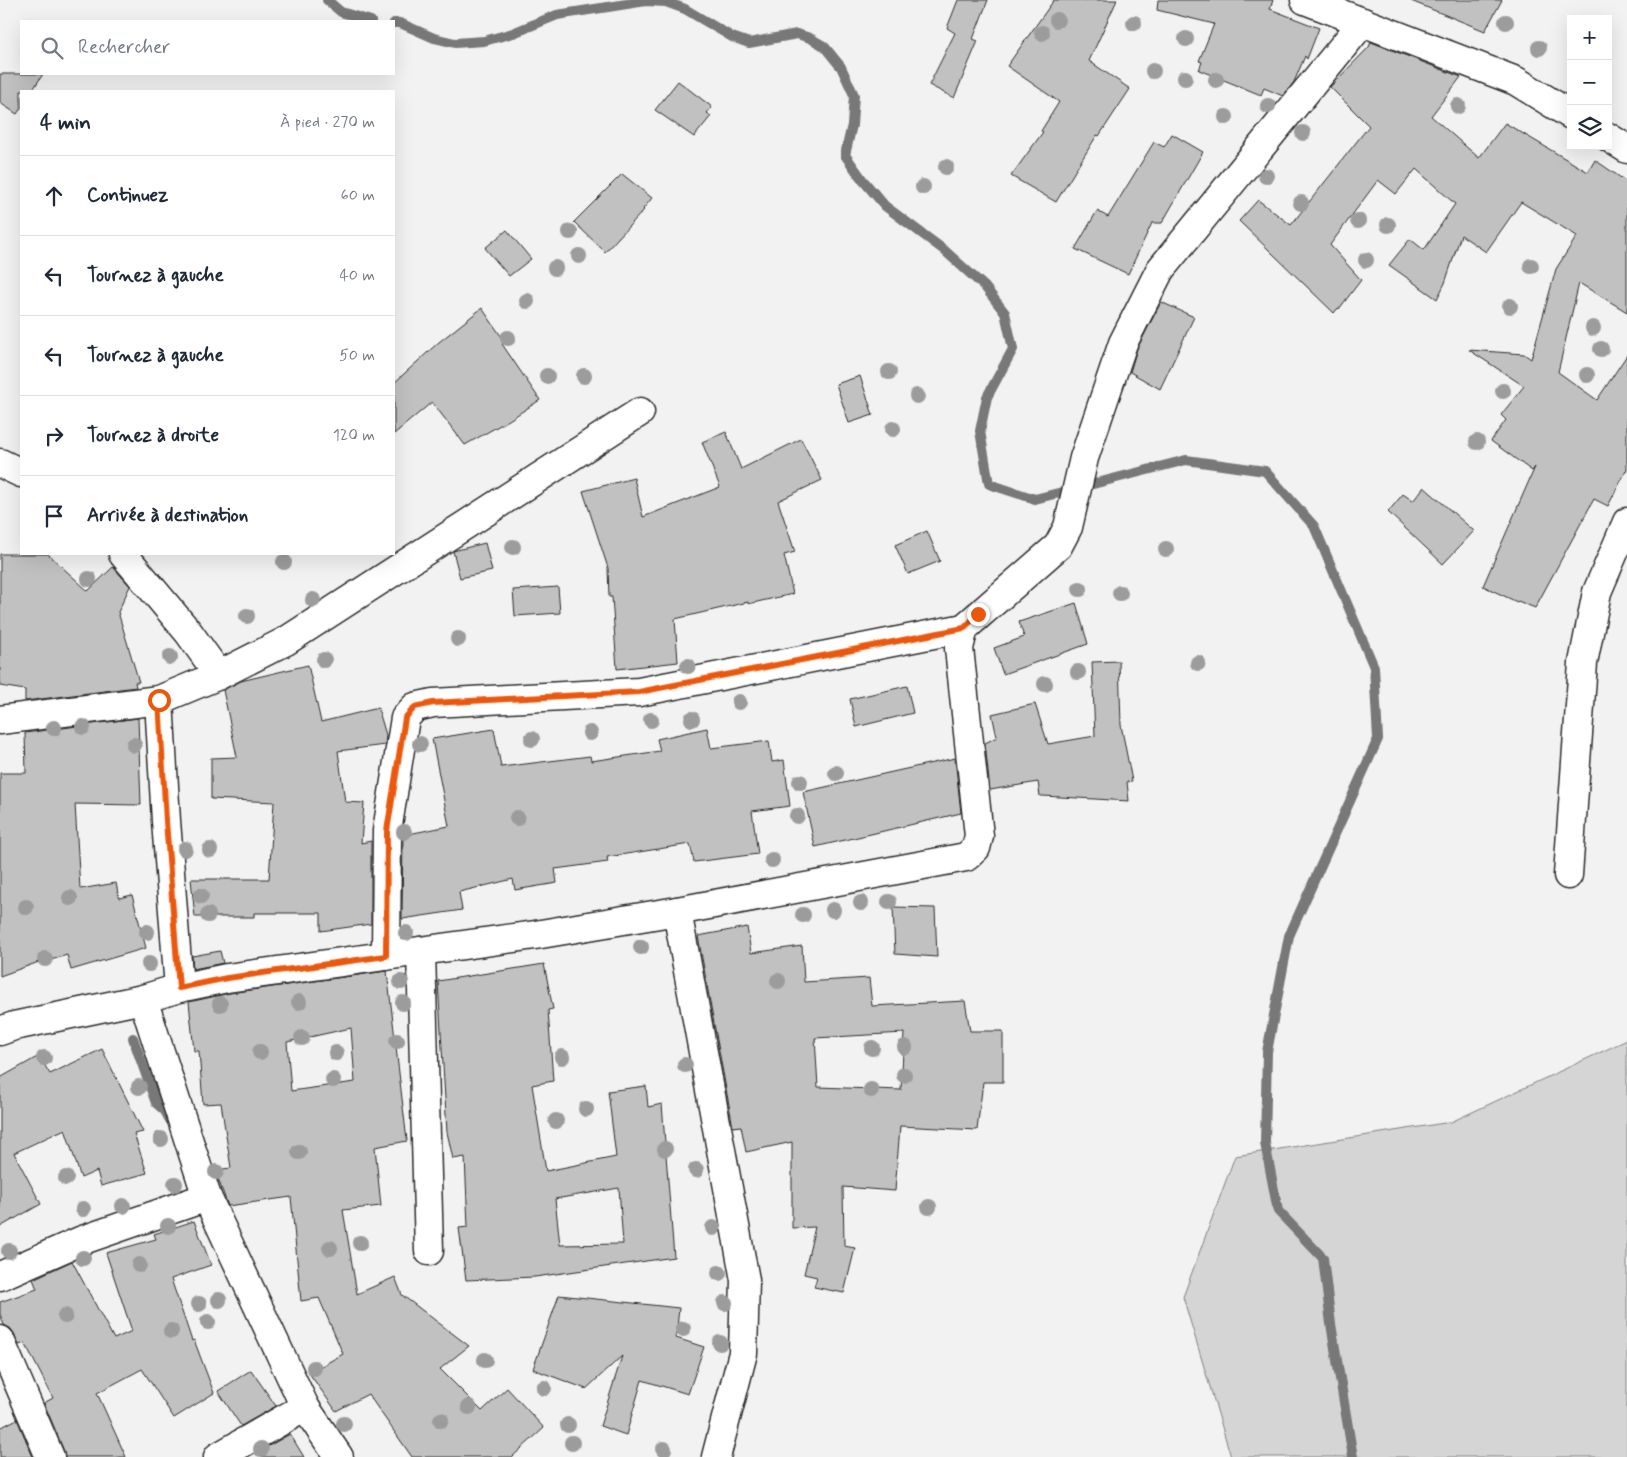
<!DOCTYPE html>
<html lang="fr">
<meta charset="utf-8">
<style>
body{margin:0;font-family:Mynerve,sans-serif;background:#f6f6f7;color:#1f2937}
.controls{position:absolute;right:15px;top:15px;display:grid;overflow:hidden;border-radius:0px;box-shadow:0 5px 20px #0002}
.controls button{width:45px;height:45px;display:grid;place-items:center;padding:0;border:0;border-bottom:1px solid #e0e1e3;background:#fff;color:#1f2937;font:25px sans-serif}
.stop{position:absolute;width:15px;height:15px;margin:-11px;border:4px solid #ea580c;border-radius:50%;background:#fff}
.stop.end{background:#ea580c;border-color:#fff;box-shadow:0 1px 5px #0008}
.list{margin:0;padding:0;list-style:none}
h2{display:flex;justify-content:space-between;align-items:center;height:65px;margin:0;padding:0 20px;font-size:21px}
h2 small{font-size:16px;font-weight:400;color:#747a83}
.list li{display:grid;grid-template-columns:32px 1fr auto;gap:15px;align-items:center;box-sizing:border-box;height:80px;padding:0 20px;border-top:1px solid #e0e1e3}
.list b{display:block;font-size:19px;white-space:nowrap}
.list em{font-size:16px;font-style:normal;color:#747a83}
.icon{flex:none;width:28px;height:28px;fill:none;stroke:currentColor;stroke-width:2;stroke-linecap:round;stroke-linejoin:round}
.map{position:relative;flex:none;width:1627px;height:1457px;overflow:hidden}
.search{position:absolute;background:#fff;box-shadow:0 5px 20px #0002;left:20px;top:20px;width:375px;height:55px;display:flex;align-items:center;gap:12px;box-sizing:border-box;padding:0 18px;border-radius:0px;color:#747a83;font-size:19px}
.panel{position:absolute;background:#fff;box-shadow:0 5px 20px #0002;left:20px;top:90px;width:375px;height:465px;border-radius:0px}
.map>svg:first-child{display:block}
.green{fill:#d5d5d5;stroke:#808080}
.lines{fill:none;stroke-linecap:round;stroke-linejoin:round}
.stream{stroke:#787878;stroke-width:10}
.building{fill:#c1c1c1;stroke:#2b2b2b;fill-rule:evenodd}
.minor-casing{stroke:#2b2b2b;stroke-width:31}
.minor{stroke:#fff;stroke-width:28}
.tree{fill:#9c9c9c}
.route{stroke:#ea580c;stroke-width:6}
</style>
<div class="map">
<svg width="1627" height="1457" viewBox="0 0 1627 1457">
<rect width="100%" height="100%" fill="#f2f2f2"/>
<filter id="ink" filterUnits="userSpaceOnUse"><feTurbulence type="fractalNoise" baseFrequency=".02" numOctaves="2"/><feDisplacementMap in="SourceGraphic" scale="10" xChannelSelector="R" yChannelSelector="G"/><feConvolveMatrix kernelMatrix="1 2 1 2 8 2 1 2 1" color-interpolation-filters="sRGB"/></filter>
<g filter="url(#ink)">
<polygon class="green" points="1627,1040 1627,1457 1231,1457 1183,1297 1235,1156 1451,1122"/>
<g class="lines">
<g class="stream">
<polyline points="327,0 341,12 371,21"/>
<polyline points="394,23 400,23 434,38 455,43 484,41 513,33 557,15 646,1 666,2 685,9 732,37 749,43 797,34 810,38 824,46 841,67 854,95 852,125 845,155 862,179 885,206 944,250 985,287 1005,313 1013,349 987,397 980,431 989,484 1035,499 1186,460 1265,471 1314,526 1374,667 1378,739 1289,936 1267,1052 1265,1143 1278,1211 1323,1258 1331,1324 1353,1457"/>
<polyline points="133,1038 156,1103 165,1111 170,1120"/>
</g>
</g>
<g class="building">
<polygon points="958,0 988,0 973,39 978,41 954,98 929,85 955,33 947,28"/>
<polygon points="1054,0 1117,0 1089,61 1130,89 1099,136 1097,135 1056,202 1011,176 1043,132 1041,131 1059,102 1007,66"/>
<polygon points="1158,0 1273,0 1270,9 1319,28 1307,59 1305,56 1294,82 1283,96 1264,88 1261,95 1199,70 1202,62 1199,61 1214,24 1157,10"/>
<polygon points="1411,0 1502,0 1485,31 1411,1"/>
<polygon points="1371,42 1461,77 1431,116 1479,158 1505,123 1588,172 1595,160 1627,182 1627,312 1579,283 1558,372 1597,400 1627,355 1627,469 1608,506 1594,499 1535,608 1518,601 1517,602 1483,586 1535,467 1532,471 1491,441 1506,420 1501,415 1524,386 1469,350 1524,354 1531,359 1556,269 1577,236 1521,202 1486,252 1461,235 1445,283 1437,299 1389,265 1410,239 1424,250 1455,204 1416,169 1396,194 1378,180 1330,245 1361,280 1339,309 1338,308 1334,313 1239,221 1258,200 1291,225 1369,126 1330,87 1369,47"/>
<polygon points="0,74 43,74 32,91 21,91 21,108 17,114 0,103"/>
<polygon points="678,81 712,107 707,113 711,116 694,137 655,110"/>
<polygon points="1172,134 1203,152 1162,223 1152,223 1128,274 1075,249 1097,211 1108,217 1154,142 1164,147"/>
<polygon points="622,174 652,198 643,209 644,210 605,252 574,222"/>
<polygon points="507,230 531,259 509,276 485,248"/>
<polygon points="1161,302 1194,317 1160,389 1130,372 1137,349"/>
<polygon points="482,308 505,342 502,344 540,400 509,420 465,445 432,402 394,434 394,383 439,342"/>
<polygon points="860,376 873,415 849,423 836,384"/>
<polygon points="726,432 741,469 801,439 822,480 778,501 795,552 784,555 793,594 748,604 748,602 675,619 678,662 617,669 612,597 609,597 608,568 583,491 634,478 643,517 720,487 702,442"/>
<polygon points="1424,487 1474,531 1443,564 1388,512 1403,494 1413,501"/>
<polygon points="927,531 940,561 908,574 895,545"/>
<polygon points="485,543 492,571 460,578 453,551"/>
<polygon points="0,554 48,554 88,591 113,567 130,586 118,612 139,682 135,682 136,687 25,701 25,690 0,686"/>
<polygon points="558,587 560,613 515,616 513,590"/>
<polygon points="1076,603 1088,644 1003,674 994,648 1024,637 1019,622"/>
<polygon points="1119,661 1121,725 1132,781 1127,782 1129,801 1043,796 1040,796 1038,782 990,790 985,743 997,737 992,714 1035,704 1048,744 1095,736 1092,662"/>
<polygon points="308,665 321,722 378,708 386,735 385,745 338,751 345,802 364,803 361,843 371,841 371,924 321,931 321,913 254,913 254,917 195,917 191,879 269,879 274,802 211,799 211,758 237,757 223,690 241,681"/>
<polygon points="907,686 913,713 856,727 850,699"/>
<polygon points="138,718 141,805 75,804 80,889 116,883 119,898 132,895 146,948 71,970 67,955 51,960 50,958 0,976 0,773 26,773 25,733"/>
<polygon points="707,728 711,748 769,741 772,762 784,760 790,806 752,811 758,854 694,862 690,844 607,857 608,862 555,869 557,883 515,890 513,879 459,892 462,910 402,919 403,835 449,826 432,739 494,729 501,767 590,756 591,761 660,751 657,739"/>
<polygon points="955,758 961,813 815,847 803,792"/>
<polygon points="893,907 935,908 937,957 895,954"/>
<path d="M 747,927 L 751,953 L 802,946 L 804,982 L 869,978 L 872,1006 L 965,1001 L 970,1031 L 1003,1031 L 1003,1082 L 983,1082 L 977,1130 L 900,1126 L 895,1191 L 843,1187 L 844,1246 L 855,1248 L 844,1293 L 814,1287 L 817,1277 L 804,1274 L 815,1227 L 792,1228 L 792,1142 L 746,1152 L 741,1126 L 733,1127 L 698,936 ZM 904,1033 L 901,1090 L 818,1087 L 815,1038 Z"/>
<polygon points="220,951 223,963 193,969 192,956"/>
<path d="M 544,964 L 553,1009 L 548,1010 L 553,1081 L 532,1085 L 546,1171 L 616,1157 L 608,1091 L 646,1086 L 648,1107 L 662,1104 L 674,1257 L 535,1277 L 466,1280 L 459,1228 L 468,1227 L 465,1157 L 453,1159 L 447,1132 L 438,981 ZM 619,1188 L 623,1244 L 560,1245 L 555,1199 Z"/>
<path d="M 387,971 L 407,1141 L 375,1147 L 381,1206 L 343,1210 L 357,1294 L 395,1277 L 402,1295 L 469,1346 L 440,1369 L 482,1411 L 507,1388 L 544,1428 L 512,1457 L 412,1457 L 368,1394 L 336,1411 L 309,1373 L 343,1354 L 319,1298 L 301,1301 L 291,1197 L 228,1206 L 217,1176 L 215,1170 L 231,1168 L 221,1103 L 203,1104 L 199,1051 L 194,1051 L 189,1002 L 230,993 ZM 351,1028 L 355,1082 L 291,1091 L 287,1042 Z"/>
<polygon points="102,1049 143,1132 134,1134 147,1173 101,1186 97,1171 81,1178 65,1129 14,1153 41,1204 0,1227 0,1078 39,1056 50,1074"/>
<polygon points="194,1221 211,1265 171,1279 192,1341 194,1340 214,1393 174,1418 142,1369 97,1393 126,1457 65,1457 64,1451 44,1403 53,1398 25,1343 19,1345 14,1333 10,1328 4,1325 0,1314 0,1302 37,1289 33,1279 72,1261 114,1339 132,1331 106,1253 156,1239 154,1234"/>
<polygon points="559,1295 679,1308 676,1338 704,1347 688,1394 642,1380 626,1435 600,1426 622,1356 586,1389 533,1369"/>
<polygon points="251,1370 276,1406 241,1426 218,1391"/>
<polygon points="17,1419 33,1457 0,1457 0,1428"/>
<polygon points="290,1434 304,1457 262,1457 258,1452"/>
</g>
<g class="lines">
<g class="minor-casing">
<g id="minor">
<polyline points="1305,0 1516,81 1571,115"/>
<polyline points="1608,137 1627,149"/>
<polyline points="0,463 21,473"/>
<polyline points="123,554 189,633 219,675"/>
<polyline points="159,700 166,821 179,988"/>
<polyline points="0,720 159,700 219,675 286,641 640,412"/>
<polyline points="1568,875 1583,663 1597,592 1627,522"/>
<polyline points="677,911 745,1280 743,1353 716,1457"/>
<polyline points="421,951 429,1251"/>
<polyline points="386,956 387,831 405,718 415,707 433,703 639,692 964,628"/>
<polyline points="143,999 207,1197 305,1407 339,1457"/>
<polyline points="0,1031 14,1026 143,999 179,988 227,978 535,935 677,911 966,857 976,848 979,836 959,648 964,628 1058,546 1068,527 1084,458 1123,343 1160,270 1363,22"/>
<polyline points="0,1276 80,1241 207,1197"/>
<polyline points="0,1340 50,1457"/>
<polyline points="218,1457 305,1407"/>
</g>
</g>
<use href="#minor" class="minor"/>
</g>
<g class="tree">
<circle cx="1057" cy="20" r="8"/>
<circle cx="1506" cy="22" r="8"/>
<circle cx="1134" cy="23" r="8"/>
<circle cx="1042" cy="33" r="8"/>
<circle cx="1186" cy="39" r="8"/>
<circle cx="1539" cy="48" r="8"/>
<circle cx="1153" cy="71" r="8"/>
<circle cx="1185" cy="78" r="8"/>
<circle cx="1216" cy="80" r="8"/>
<circle cx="1268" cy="106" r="8"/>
<circle cx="1458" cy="106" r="8"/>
<circle cx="1226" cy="117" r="8"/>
<circle cx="1303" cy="133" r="8"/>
<circle cx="946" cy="167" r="8"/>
<circle cx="1266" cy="176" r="8"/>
<circle cx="923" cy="187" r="8"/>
<circle cx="1301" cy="203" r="8"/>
<circle cx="1358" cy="221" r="8"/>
<circle cx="1388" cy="225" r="8"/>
<circle cx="570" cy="232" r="8"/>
<circle cx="579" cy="256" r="8"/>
<circle cx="1366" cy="260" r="8"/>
<circle cx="1531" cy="266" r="8"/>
<circle cx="555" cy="268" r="8"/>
<circle cx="527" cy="301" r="8"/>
<circle cx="1510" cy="306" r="8"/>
<circle cx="1593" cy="328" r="8"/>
<circle cx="508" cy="338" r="8"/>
<circle cx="1601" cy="349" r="8"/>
<circle cx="889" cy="372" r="8"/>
<circle cx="1587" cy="375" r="8"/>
<circle cx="547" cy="376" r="8"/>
<circle cx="584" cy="376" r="8"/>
<circle cx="1503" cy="391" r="8"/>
<circle cx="917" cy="396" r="8"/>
<circle cx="893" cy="429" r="8"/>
<circle cx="1477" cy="442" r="8"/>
<circle cx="513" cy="547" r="8"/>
<circle cx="1166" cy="549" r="8"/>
<circle cx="284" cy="562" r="8"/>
<circle cx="89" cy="579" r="8"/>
<circle cx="1080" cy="589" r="8"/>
<circle cx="1120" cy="593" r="8"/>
<circle cx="313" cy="600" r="8"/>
<circle cx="247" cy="616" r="8"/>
<circle cx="458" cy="639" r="8"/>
<circle cx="170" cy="657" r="8"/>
<circle cx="324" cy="660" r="8"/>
<circle cx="1198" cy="663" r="8"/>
<circle cx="688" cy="666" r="8"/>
<circle cx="1078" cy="672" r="8"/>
<circle cx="1045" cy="684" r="8"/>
<circle cx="739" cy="702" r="8"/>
<circle cx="692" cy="719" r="8"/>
<circle cx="651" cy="720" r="8"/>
<circle cx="83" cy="727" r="8"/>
<circle cx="54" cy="728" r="8"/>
<circle cx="590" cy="733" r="8"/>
<circle cx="532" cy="739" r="8"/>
<circle cx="420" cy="744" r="8"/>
<circle cx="134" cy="745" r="8"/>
<circle cx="836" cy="773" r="8"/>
<circle cx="800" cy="782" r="8"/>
<circle cx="797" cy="816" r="8"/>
<circle cx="517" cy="818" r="8"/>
<circle cx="404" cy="832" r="8"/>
<circle cx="185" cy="849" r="8"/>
<circle cx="210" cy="850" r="8"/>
<circle cx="772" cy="860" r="8"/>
<circle cx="201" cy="896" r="8"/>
<circle cx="70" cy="898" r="8"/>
<circle cx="889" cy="902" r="8"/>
<circle cx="861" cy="903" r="8"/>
<circle cx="26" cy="907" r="8"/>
<circle cx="833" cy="910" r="8"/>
<circle cx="208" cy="915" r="8"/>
<circle cx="803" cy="915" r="8"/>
<circle cx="147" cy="932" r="8"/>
<circle cx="406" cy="933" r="8"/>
<circle cx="641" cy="947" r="8"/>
<circle cx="45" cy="959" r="8"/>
<circle cx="149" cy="964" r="8"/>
<circle cx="778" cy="981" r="8"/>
<circle cx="401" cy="982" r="8"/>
<circle cx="299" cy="1002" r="8"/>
<circle cx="403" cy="1003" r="8"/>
<circle cx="220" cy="1004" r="8"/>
<circle cx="302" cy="1038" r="8"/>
<circle cx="397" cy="1041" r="8"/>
<circle cx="905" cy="1047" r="8"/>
<circle cx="872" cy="1048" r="8"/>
<circle cx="260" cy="1052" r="8"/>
<circle cx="336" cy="1053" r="8"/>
<circle cx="562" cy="1057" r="8"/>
<circle cx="44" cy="1058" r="8"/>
<circle cx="685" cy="1065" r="8"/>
<circle cx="904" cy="1075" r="8"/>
<circle cx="333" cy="1080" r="8"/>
<circle cx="139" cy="1087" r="8"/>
<circle cx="871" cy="1090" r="8"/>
<circle cx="586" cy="1109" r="8"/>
<circle cx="556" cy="1121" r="8"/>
<circle cx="161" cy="1139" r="8"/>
<circle cx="665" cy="1149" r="8"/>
<circle cx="299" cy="1152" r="8"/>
<circle cx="696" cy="1170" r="8"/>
<circle cx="216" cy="1172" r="8"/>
<circle cx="66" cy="1178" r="8"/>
<circle cx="175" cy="1184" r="8"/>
<circle cx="123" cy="1206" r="8"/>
<circle cx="929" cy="1207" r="8"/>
<circle cx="83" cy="1209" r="8"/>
<circle cx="168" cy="1226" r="8"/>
<circle cx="713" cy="1228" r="8"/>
<circle cx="360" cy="1243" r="8"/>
<circle cx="330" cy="1248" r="8"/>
<circle cx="9" cy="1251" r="8"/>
<circle cx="83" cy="1258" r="8"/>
<circle cx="139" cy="1265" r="8"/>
<circle cx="719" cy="1273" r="8"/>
<circle cx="219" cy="1300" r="8"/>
<circle cx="725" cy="1303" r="8"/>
<circle cx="199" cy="1304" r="8"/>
<circle cx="65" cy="1316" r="8"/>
<circle cx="208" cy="1322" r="8"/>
<circle cx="683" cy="1329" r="8"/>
<circle cx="171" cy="1331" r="8"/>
<circle cx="720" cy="1343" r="8"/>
<circle cx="485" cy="1360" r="8"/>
<circle cx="314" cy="1368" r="8"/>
<circle cx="544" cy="1388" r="8"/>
<circle cx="469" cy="1407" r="8"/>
<circle cx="441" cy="1420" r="8"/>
<circle cx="344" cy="1424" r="8"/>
<circle cx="568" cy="1425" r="8"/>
<circle cx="572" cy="1443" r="8"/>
<circle cx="261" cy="1449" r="8"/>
<circle cx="664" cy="1449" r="8"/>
</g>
</g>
<g class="lines" filter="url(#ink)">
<polyline class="route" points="159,700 166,821 179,988 227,978 386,956 387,831 405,718 415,707 433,703 639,692 964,628 978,614"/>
</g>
</svg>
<div class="controls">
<button>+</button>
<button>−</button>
<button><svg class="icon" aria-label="layers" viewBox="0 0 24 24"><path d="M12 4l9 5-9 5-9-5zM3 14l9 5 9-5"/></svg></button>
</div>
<div class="stop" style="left:159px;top:700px"></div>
<div class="stop end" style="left:978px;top:614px"></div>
<div class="search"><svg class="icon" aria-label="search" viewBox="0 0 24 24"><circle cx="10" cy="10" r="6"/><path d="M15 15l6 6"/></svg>Rechercher</div>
<section class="panel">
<h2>4 min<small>À pied · 270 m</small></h2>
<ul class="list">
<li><svg class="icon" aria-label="ahead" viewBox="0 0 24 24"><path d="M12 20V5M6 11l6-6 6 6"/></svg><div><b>Continuez</b></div><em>60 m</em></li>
<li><svg class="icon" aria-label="left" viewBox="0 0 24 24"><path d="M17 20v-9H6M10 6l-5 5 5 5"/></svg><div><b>Tournez à gauche</b></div><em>40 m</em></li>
<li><svg class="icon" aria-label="left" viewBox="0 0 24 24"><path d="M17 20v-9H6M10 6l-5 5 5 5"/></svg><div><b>Tournez à gauche</b></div><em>50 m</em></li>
<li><svg class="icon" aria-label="right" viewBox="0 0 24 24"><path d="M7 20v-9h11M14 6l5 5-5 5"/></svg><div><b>Tournez à droite</b></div><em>120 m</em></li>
<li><svg class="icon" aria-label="arrive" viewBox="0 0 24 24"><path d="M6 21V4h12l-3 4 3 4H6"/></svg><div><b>Arrivée à destination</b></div></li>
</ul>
</section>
</div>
